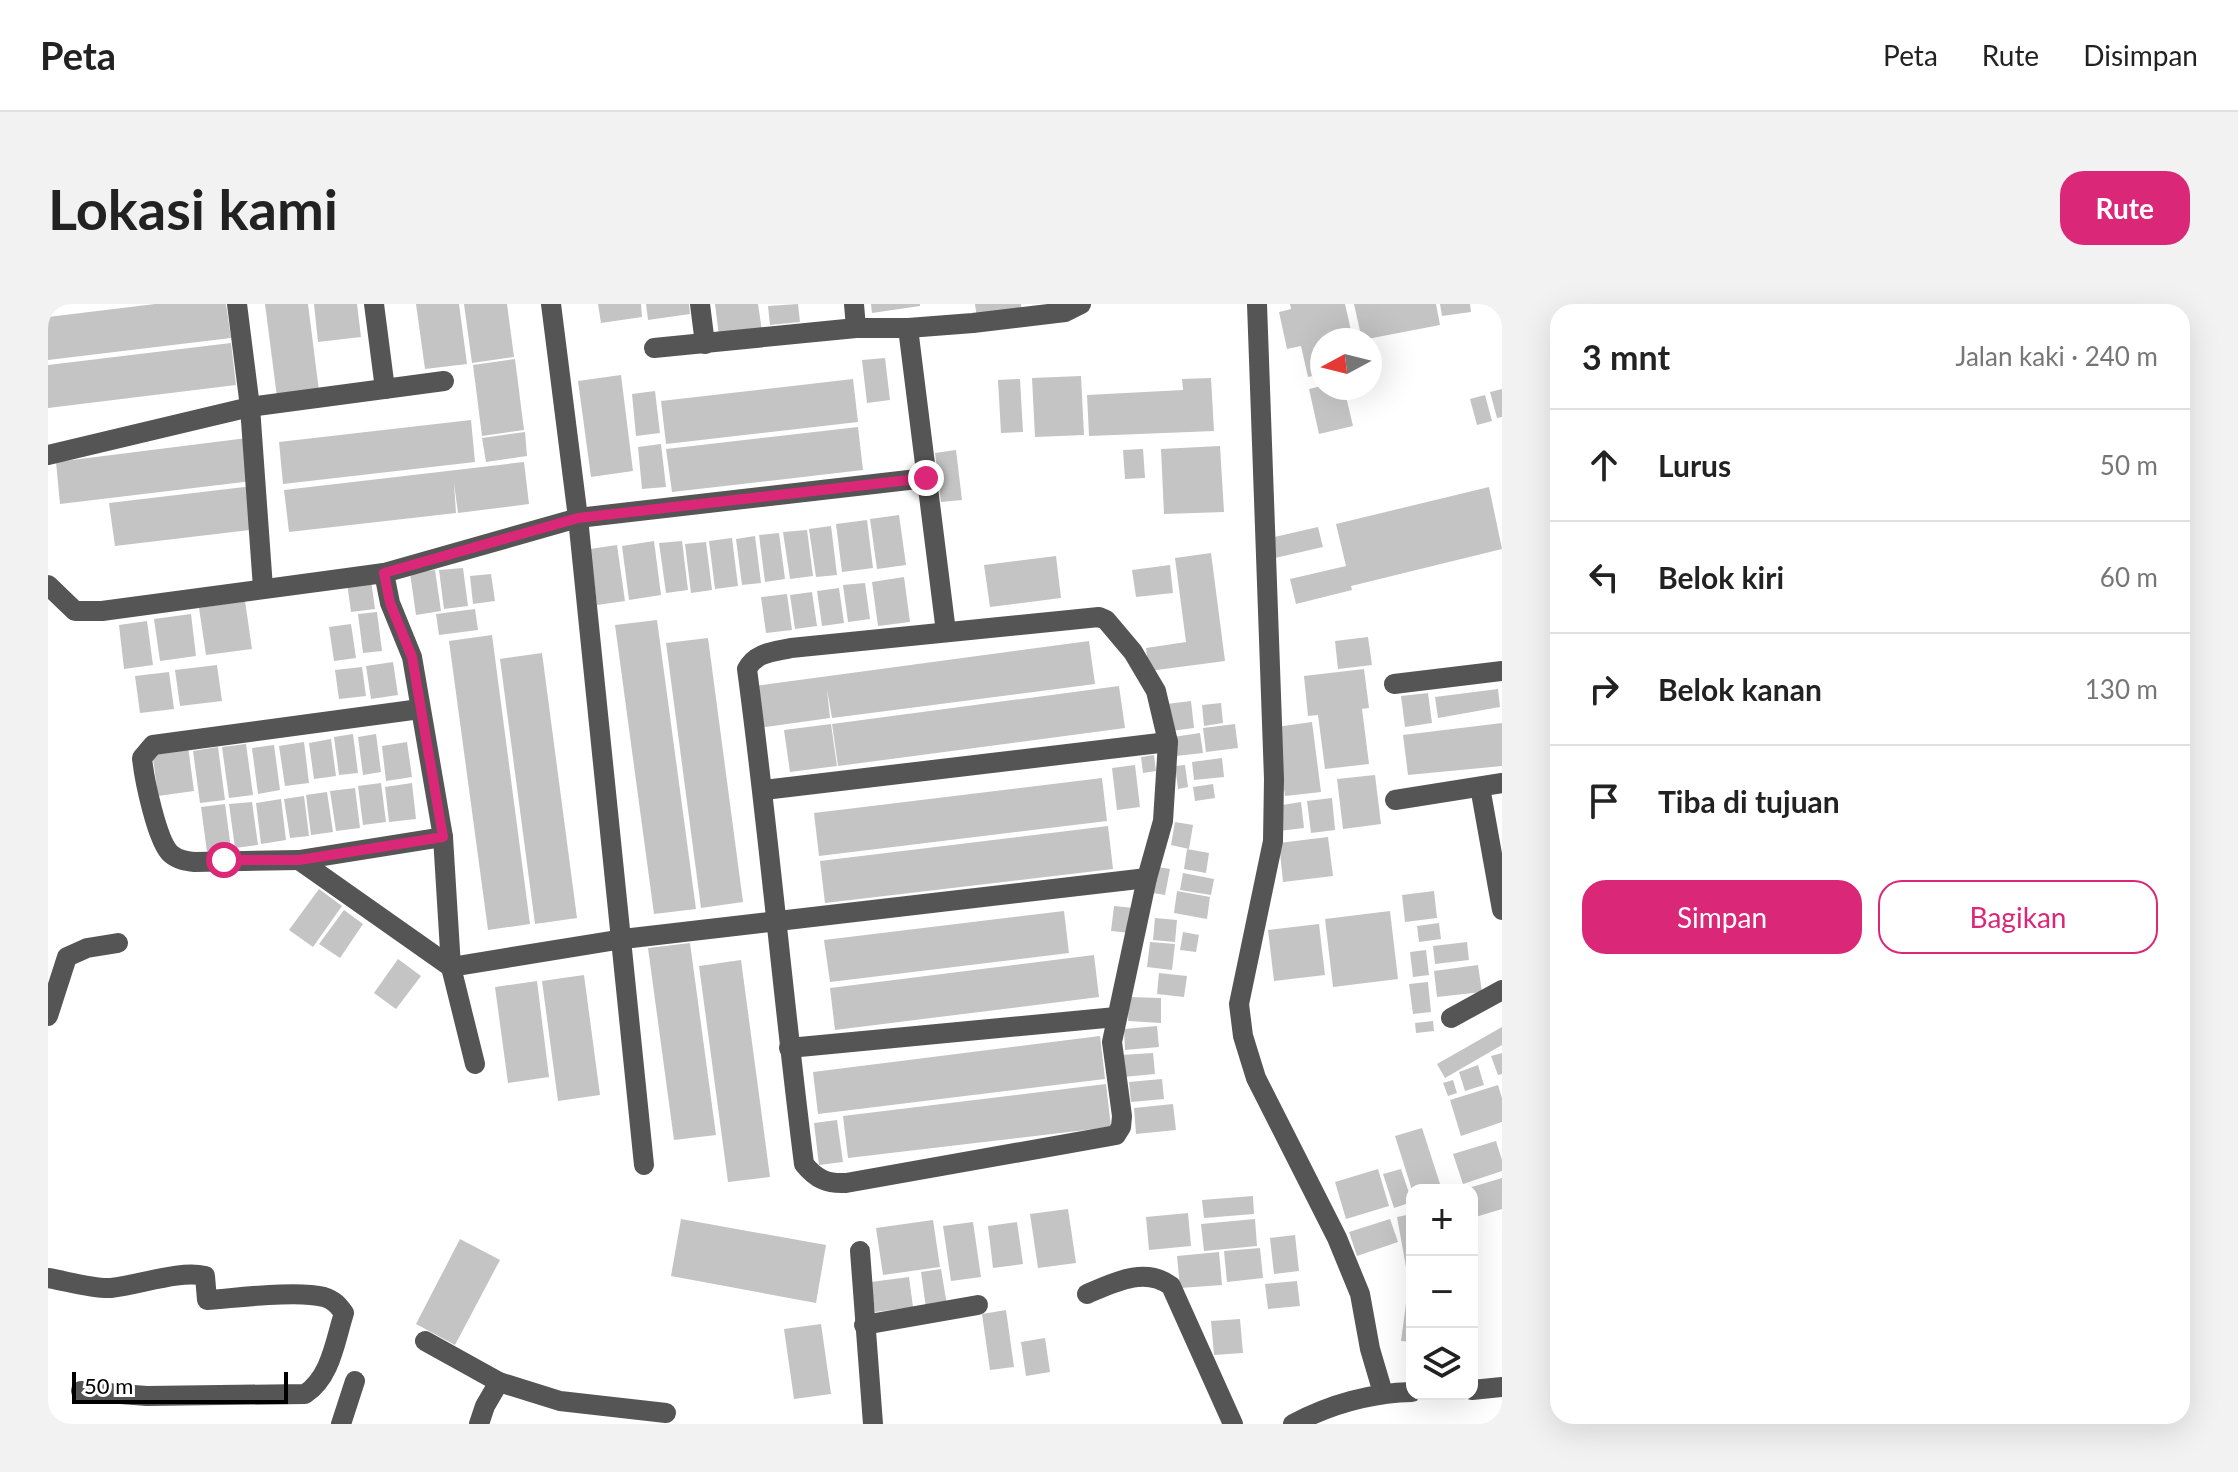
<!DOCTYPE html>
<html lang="id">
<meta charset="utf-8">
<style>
body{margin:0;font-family:Lato,sans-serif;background:#f2f2f2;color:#222}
.controls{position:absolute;right:24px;bottom:24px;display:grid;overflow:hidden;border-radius:16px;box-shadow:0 8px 32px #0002}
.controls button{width:72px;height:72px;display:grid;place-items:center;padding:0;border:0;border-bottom:2px solid #e0e0e0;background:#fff;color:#222;font:40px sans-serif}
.compass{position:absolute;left:1262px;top:24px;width:72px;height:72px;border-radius:50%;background:#fff;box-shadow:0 8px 32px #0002;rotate:263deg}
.scale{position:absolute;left:24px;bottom:20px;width:216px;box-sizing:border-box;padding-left:8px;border:4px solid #000;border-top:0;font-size:22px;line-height:28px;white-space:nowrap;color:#000;-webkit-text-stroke:6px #fff;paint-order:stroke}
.stop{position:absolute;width:24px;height:24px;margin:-18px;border:6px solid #db2777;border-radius:50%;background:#fff}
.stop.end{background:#db2777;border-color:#fff;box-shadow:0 2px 8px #0008}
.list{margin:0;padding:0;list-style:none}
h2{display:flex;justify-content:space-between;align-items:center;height:104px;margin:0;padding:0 32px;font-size:34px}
h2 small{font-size:26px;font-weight:400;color:#767676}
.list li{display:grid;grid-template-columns:52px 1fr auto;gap:24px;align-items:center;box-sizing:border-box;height:112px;padding:0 32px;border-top:2px solid #e0e0e0}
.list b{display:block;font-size:30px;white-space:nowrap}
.list em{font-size:26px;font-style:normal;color:#767676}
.actions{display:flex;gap:16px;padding:24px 32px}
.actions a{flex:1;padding:18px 0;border:2px solid #db2777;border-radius:24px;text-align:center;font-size:28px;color:#db2777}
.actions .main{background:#db2777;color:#fff}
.icon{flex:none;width:44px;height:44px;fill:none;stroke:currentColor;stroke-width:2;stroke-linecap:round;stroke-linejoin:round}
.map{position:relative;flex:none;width:1454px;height:1120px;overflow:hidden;border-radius:24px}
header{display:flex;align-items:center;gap:48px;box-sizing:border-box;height:112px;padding:0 40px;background:#fff;border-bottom:2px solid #e0e0e0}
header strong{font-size:38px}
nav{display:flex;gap:44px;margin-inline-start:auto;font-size:28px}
.intro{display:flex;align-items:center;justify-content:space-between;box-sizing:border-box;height:192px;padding:0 48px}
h1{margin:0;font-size:56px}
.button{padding:20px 36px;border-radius:24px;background:#db2777;color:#fff;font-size:28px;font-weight:700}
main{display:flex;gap:48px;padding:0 48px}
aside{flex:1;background:#fff;border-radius:24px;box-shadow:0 8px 32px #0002}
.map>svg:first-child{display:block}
.building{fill:#c4c4c4}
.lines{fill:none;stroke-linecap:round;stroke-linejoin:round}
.minor{stroke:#555;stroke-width:20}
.route{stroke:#db2777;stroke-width:10}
</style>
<header>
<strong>Peta</strong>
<nav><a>Peta</a><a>Rute</a><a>Disimpan</a></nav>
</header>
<div class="intro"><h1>Lokasi kami</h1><a class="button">Rute</a></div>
<main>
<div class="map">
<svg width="1454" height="1120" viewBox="0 0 1454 1120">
<rect width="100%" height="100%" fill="#fff"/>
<g class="building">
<polygon points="107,0 178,0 183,34 0,56 0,13"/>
<polygon points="217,0 260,0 271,87 229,93"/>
<polygon points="266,0 309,0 313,33 270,38"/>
<polygon points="368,0 411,0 419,60 377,65"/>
<polygon points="416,0 459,0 466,53 424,59"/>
<polygon points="550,0 593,0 594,13 553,19"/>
<polygon points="598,0 641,0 642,10 600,16"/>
<polygon points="667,0 710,0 714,27 671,32"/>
<polygon points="750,0 752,18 722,21 720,2"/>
<polygon points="823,0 872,0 872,2 824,9"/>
<polygon points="927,0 973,0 974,9 929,15"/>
<polygon points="1242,0 1297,0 1304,31 1295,32 1296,36 1274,36 1274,70 1260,73 1253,42 1239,45 1231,8 1243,5"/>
<polygon points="1306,0 1388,0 1392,21 1314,36"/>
<polygon points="1392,0 1422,0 1423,8 1394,12"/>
<polygon points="183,39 188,81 0,104 0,61"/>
<polygon points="837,54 842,96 819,99 814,56"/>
<polygon points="467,55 476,126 434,132 425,61"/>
<polygon points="573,71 585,167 543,173 530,77"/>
<polygon points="1033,72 1036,131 987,133 984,74"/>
<polygon points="1163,74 1166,127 1041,132 1039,91 1135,86 1134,75"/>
<polygon points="805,75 810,118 618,140 613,97"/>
<polygon points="972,75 975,128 953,129 950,76"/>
<polygon points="1274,82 1296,84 1305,122 1271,130 1261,85"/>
<polygon points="1454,85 1454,113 1449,114 1442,88"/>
<polygon points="607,87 612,129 588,132 584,90"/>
<polygon points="1437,91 1444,117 1429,121 1422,95"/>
<polygon points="423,116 427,158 235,180 231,138"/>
<polygon points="810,123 815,166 624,188 618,145"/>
<polygon points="477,128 479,152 438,158 434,134"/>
<polygon points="199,134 204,177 12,200 8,158"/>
<polygon points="613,140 618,183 594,185 590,143"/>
<polygon points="1172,142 1176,208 1116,210 1113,145"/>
<polygon points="1095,145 1097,174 1077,175 1075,146"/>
<polygon points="908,146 914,196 893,198 887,149"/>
<polygon points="476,158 481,200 410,209 406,179 408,209 241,228 236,186"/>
<polygon points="205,182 210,225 67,242 61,199"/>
<polygon points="1441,183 1454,245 1303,282 1304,286 1248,300 1242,275 1298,262 1288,220"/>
<polygon points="851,211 858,261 829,265 822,215"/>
<polygon points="819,216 825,264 794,268 788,220"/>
<polygon points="783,222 789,271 768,273 761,225"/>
<polygon points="1270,223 1275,243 1227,254 1222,234"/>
<polygon points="759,226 765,272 742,275 735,228"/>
<polygon points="731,229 737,275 717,278 711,231"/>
<polygon points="707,232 713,279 694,281 688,235"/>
<polygon points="684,234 690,282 667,285 661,237"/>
<polygon points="606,237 613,291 581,296 574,242"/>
<polygon points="634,237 640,286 618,289 611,239"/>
<polygon points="658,238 664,286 643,289 637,240"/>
<polygon points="569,241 577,297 549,301 542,245"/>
<polygon points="1163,249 1177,357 1101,367 1098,344 1138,338 1127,254"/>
<polygon points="1008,252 1013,294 942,303 936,261"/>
<polygon points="1122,261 1125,289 1088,293 1084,266"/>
<polygon points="415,264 420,302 396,305 391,266"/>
<polygon points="387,266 393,307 368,311 362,269"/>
<polygon points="443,270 447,297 425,300 422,272"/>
<polygon points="856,273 862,318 830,322 824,278"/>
<polygon points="323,276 327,305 303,308 299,279"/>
<polygon points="817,279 822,315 800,318 795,281"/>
<polygon points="791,284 796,319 774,322 769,287"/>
<polygon points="764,288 769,322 747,325 742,291"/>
<polygon points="739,290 744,326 718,329 713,293"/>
<polygon points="197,297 204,345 158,351 151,304"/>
<polygon points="427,305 430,326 391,331 388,310"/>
<polygon points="329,308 334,347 315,349 310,310"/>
<polygon points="143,310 148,352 112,357 106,315"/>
<polygon points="609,316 648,605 606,610 567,321"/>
<polygon points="99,317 105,361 76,365 71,321"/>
<polygon points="303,320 308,354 286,357 281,323"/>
<polygon points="444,331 482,620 440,626 401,337"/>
<polygon points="1320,333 1324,361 1290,365 1287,337"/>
<polygon points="660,334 695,598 653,604 618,339"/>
<polygon points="1041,337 1047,380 784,414 779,385 782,414 711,424 706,382"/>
<polygon points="494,349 529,614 487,620 452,355"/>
<polygon points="345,358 350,391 323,395 318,362"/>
<polygon points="169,361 174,397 132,402 127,366"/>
<polygon points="314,363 318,392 291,395 287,366"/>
<polygon points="1316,365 1321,404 1314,405 1321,460 1277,465 1270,411 1260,412 1256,372"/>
<polygon points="121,368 126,405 92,409 87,372"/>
<polygon points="1071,382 1077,424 790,462 784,420"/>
<polygon points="1450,385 1452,403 1390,414 1387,393"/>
<polygon points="1380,389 1384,419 1357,423 1353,392"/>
<polygon points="1143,397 1146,424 1123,427 1119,400"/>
<polygon points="1173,399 1175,419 1156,422 1154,401"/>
<polygon points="1264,418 1273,488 1237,492 1228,423"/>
<polygon points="1454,419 1454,462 1360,471 1355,431"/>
<polygon points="783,420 789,462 742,468 736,426"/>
<polygon points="1187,420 1190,444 1158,448 1155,424"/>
<polygon points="1152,429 1155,449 1128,452 1125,433"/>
<polygon points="305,430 310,469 291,471 286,433"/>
<polygon points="328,430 333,468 315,471 310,433"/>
<polygon points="283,435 288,472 266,475 261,439"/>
<polygon points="256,438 261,479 237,482 231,442"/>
<polygon points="359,438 364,473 338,477 334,442"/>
<polygon points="198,440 205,491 181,494 174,443"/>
<polygon points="226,441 232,486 210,490 204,444"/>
<polygon points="140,442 146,487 110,492 104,447"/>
<polygon points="170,443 177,496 152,499 145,447"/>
<polygon points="1106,451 1108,467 1095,469 1093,453"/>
<polygon points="1174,454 1176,473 1146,476 1144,458"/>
<polygon points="1087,461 1092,503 1069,506 1064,464"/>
<polygon points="1137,461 1140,483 1130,485 1127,462"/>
<polygon points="1327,471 1333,520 1295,525 1289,475"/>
<polygon points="1054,474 1059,517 771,552 766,509"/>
<polygon points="333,479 338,518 315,521 310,482"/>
<polygon points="364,479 368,515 341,518 337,483"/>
<polygon points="1165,480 1167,494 1147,497 1145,483"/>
<polygon points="307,484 312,524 288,527 282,487"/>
<polygon points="279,488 285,528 263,531 258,491"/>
<polygon points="256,492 261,532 242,534 236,495"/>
<polygon points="1284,494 1287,526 1263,529 1259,497"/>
<polygon points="233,495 238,536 213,540 208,499"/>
<polygon points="204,498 210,541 187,544 181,500"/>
<polygon points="1253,498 1256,524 1231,527 1228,502"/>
<polygon points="177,500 183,545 159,548 153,503"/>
<polygon points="1127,518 1145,521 1141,545 1123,541"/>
<polygon points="1060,522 1065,565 777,599 772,557"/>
<polygon points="1280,533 1285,572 1235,578 1231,539"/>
<polygon points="1139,545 1161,549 1158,569 1136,565"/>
<polygon points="1110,563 1122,565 1117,591 1105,589"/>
<polygon points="1135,569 1166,575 1163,591 1132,586"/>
<polygon points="271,585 294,602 265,643 241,626"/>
<polygon points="1129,587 1162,593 1159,615 1126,609"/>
<polygon points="1386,587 1389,614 1357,618 1354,591"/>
<polygon points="1066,602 1086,604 1082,629 1063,627"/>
<polygon points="296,606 315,620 292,654 271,640"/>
<polygon points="1016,607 1021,649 782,678 776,636"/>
<polygon points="1342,607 1350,675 1285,683 1277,615"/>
<polygon points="1107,614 1129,616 1127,638 1105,636"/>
<polygon points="1391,619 1393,635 1371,638 1369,622"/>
<polygon points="1271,620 1277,671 1226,677 1220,626"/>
<polygon points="1135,628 1151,631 1148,648 1132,646"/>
<polygon points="1102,638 1127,640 1124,666 1099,663"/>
<polygon points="1419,638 1421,656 1387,660 1385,642"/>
<polygon points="642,639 668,831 626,836 600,644"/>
<polygon points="1378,646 1381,671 1365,673 1362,648"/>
<polygon points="1046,651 1051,693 787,726 782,684"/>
<polygon points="350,655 373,672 348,705 326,689"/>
<polygon points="693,656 722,873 680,878 651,662"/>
<polygon points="1430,661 1434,688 1389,693 1386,667"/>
<polygon points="1111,669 1139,672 1136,693 1109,690"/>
<polygon points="536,671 552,791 510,797 494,677"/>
<polygon points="489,677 501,773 460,779 447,683"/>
<polygon points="1380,678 1383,708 1365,710 1361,680"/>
<polygon points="1081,693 1113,694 1113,719 1080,717"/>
<polygon points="1385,717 1386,727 1368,729 1367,719"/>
<polygon points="1109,722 1111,743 1077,746 1076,725"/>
<polygon points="1454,723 1454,741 1397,774 1389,760"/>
<polygon points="1052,732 1057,775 770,810 765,768"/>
<polygon points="1105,749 1107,770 1075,773 1073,751"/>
<polygon points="1454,749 1454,770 1450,771 1443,752"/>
<polygon points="1430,761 1436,781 1417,787 1411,768"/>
<polygon points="1114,775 1116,795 1083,798 1081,778"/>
<polygon points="1405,776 1409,789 1400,792 1395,779"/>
<polygon points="1058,780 1063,823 800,854 795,812"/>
<polygon points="1450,781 1454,794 1454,818 1413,832 1402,796"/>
<polygon points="1125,800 1128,826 1088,830 1086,804"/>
<polygon points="789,816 795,858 771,861 766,819"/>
<polygon points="1374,824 1394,886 1364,886 1347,832"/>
<polygon points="1448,837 1454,856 1454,867 1415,880 1405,850"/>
<polygon points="1330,865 1341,902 1298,915 1287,878"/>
<polygon points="1353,865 1364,898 1346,904 1335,870"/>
<polygon points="1454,874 1454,905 1424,914 1424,886 1417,885"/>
<polygon points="1205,892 1206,910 1156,914 1154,896"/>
<polygon points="1020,905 1028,959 990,964 982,910"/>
<polygon points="1140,909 1143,942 1101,946 1098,913"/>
<polygon points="1364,910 1364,962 1358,963 1349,913"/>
<polygon points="633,915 778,941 768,999 623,972"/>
<polygon points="1207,915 1209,942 1156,947 1153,920"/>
<polygon points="1342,915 1350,938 1309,952 1301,928"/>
<polygon points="885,916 892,963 835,971 828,924"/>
<polygon points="925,918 933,973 903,977 895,922"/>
<polygon points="969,918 975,960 945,964 940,922"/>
<polygon points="1247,931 1251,967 1226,970 1222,934"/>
<polygon points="412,935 452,956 407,1041 368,1020"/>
<polygon points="1212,944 1215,974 1179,978 1176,947"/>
<polygon points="1171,948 1174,981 1132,984 1129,952"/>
<polygon points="893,965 899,1001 878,1004 873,968"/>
<polygon points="861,973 865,1003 827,1008 823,978"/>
<polygon points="1249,977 1252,1002 1220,1005 1217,980"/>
<polygon points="1359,992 1364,993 1364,1038 1353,1037"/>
<polygon points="958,1006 966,1063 942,1066 934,1010"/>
<polygon points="1192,1015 1195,1049 1166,1051 1163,1017"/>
<polygon points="773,1020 783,1090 746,1095 736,1025"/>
<polygon points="997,1034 1002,1068 978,1072 973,1038"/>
</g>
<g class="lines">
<g class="minor">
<polyline points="189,0 202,103 215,284"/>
<polyline points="326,0 337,85"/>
<polyline points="503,0 530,214 596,861"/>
<polyline points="652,0 657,40"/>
<polyline points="806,0 808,24"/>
<polyline points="1209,0 1226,475 1225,537 1191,700 1195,732 1208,774 1289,934 1312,990 1322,1045 1335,1089"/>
<polyline points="860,24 898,328"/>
<polyline points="606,44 808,24 860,24 925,19 1017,8 1033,0"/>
<polyline points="0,151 202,103 396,77"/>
<polyline points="336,269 342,299 364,353 395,533 403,663 427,760"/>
<polyline points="0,281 27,307 54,307 336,269 530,214 878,174"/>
<path d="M 1051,313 L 1058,316 L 1085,348 L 1108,387 L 1120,438 L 1115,517 L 1099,574 L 1064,738 L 1074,812 L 1073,823 L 1068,831 L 1057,833 L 798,879 C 779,880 768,875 756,860 C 735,695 721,529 699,365 C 708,348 726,348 743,344 Z"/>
<polyline points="1346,380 1454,367"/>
<path d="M 372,405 L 105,441 L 94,454 C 96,474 109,538 123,550 C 130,556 138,557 147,558 L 251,556 L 395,533"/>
<polyline points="1432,483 1454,606"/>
<polyline points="716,486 1120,438"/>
<polyline points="1347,496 1454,479"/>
<polyline points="251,556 403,663 575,635 1099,574"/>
<polyline points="0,712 19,653 39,644 70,639"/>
<polyline points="1403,714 1454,686"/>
<polyline points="741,744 1068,713"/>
<polyline points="812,947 825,1120"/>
<path d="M 0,974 C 19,977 43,985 63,984 C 92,981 131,966 157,972 L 159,996 C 189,994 249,986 276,993 C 286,996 290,1001 296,1009 C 287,1037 283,1073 257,1090 L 99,1092 L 33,1087"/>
<path d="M 1039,990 C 1065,979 1097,962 1123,982 L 1185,1120"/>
<polyline points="816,1021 930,1001"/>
<polyline points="377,1037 451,1078"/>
<polyline points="1424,1086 1454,1083"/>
<polyline points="293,1120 307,1077"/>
<polyline points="431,1120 437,1102 451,1078 512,1097 618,1109"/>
<path d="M 1245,1120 C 1281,1101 1323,1089 1364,1088"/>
</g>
</g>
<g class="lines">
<polyline class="route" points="176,556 251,556 395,533 364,353 342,299 336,269 530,214 878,174"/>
</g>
</svg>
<div class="controls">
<button>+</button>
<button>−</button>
<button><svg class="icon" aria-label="layers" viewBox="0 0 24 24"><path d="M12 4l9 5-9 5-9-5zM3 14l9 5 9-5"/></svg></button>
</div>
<svg class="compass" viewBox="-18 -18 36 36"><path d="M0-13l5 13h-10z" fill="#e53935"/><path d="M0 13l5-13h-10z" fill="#767676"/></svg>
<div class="scale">50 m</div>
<div class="stop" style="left:176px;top:556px"></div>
<div class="stop end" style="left:878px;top:174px"></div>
</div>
<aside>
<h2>3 mnt<small>Jalan kaki · 240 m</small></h2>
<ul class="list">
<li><svg class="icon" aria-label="ahead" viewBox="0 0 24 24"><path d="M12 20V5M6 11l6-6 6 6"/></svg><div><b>Lurus</b></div><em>50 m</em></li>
<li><svg class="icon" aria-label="left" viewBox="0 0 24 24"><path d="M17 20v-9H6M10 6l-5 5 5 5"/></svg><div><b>Belok kiri</b></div><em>60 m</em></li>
<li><svg class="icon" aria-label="right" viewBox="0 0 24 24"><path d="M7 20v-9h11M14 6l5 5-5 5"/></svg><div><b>Belok kanan</b></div><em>130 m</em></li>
<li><svg class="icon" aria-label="arrive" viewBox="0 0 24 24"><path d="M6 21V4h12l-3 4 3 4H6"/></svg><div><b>Tiba di tujuan</b></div></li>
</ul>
<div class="actions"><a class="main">Simpan</a><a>Bagikan</a></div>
</aside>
</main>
